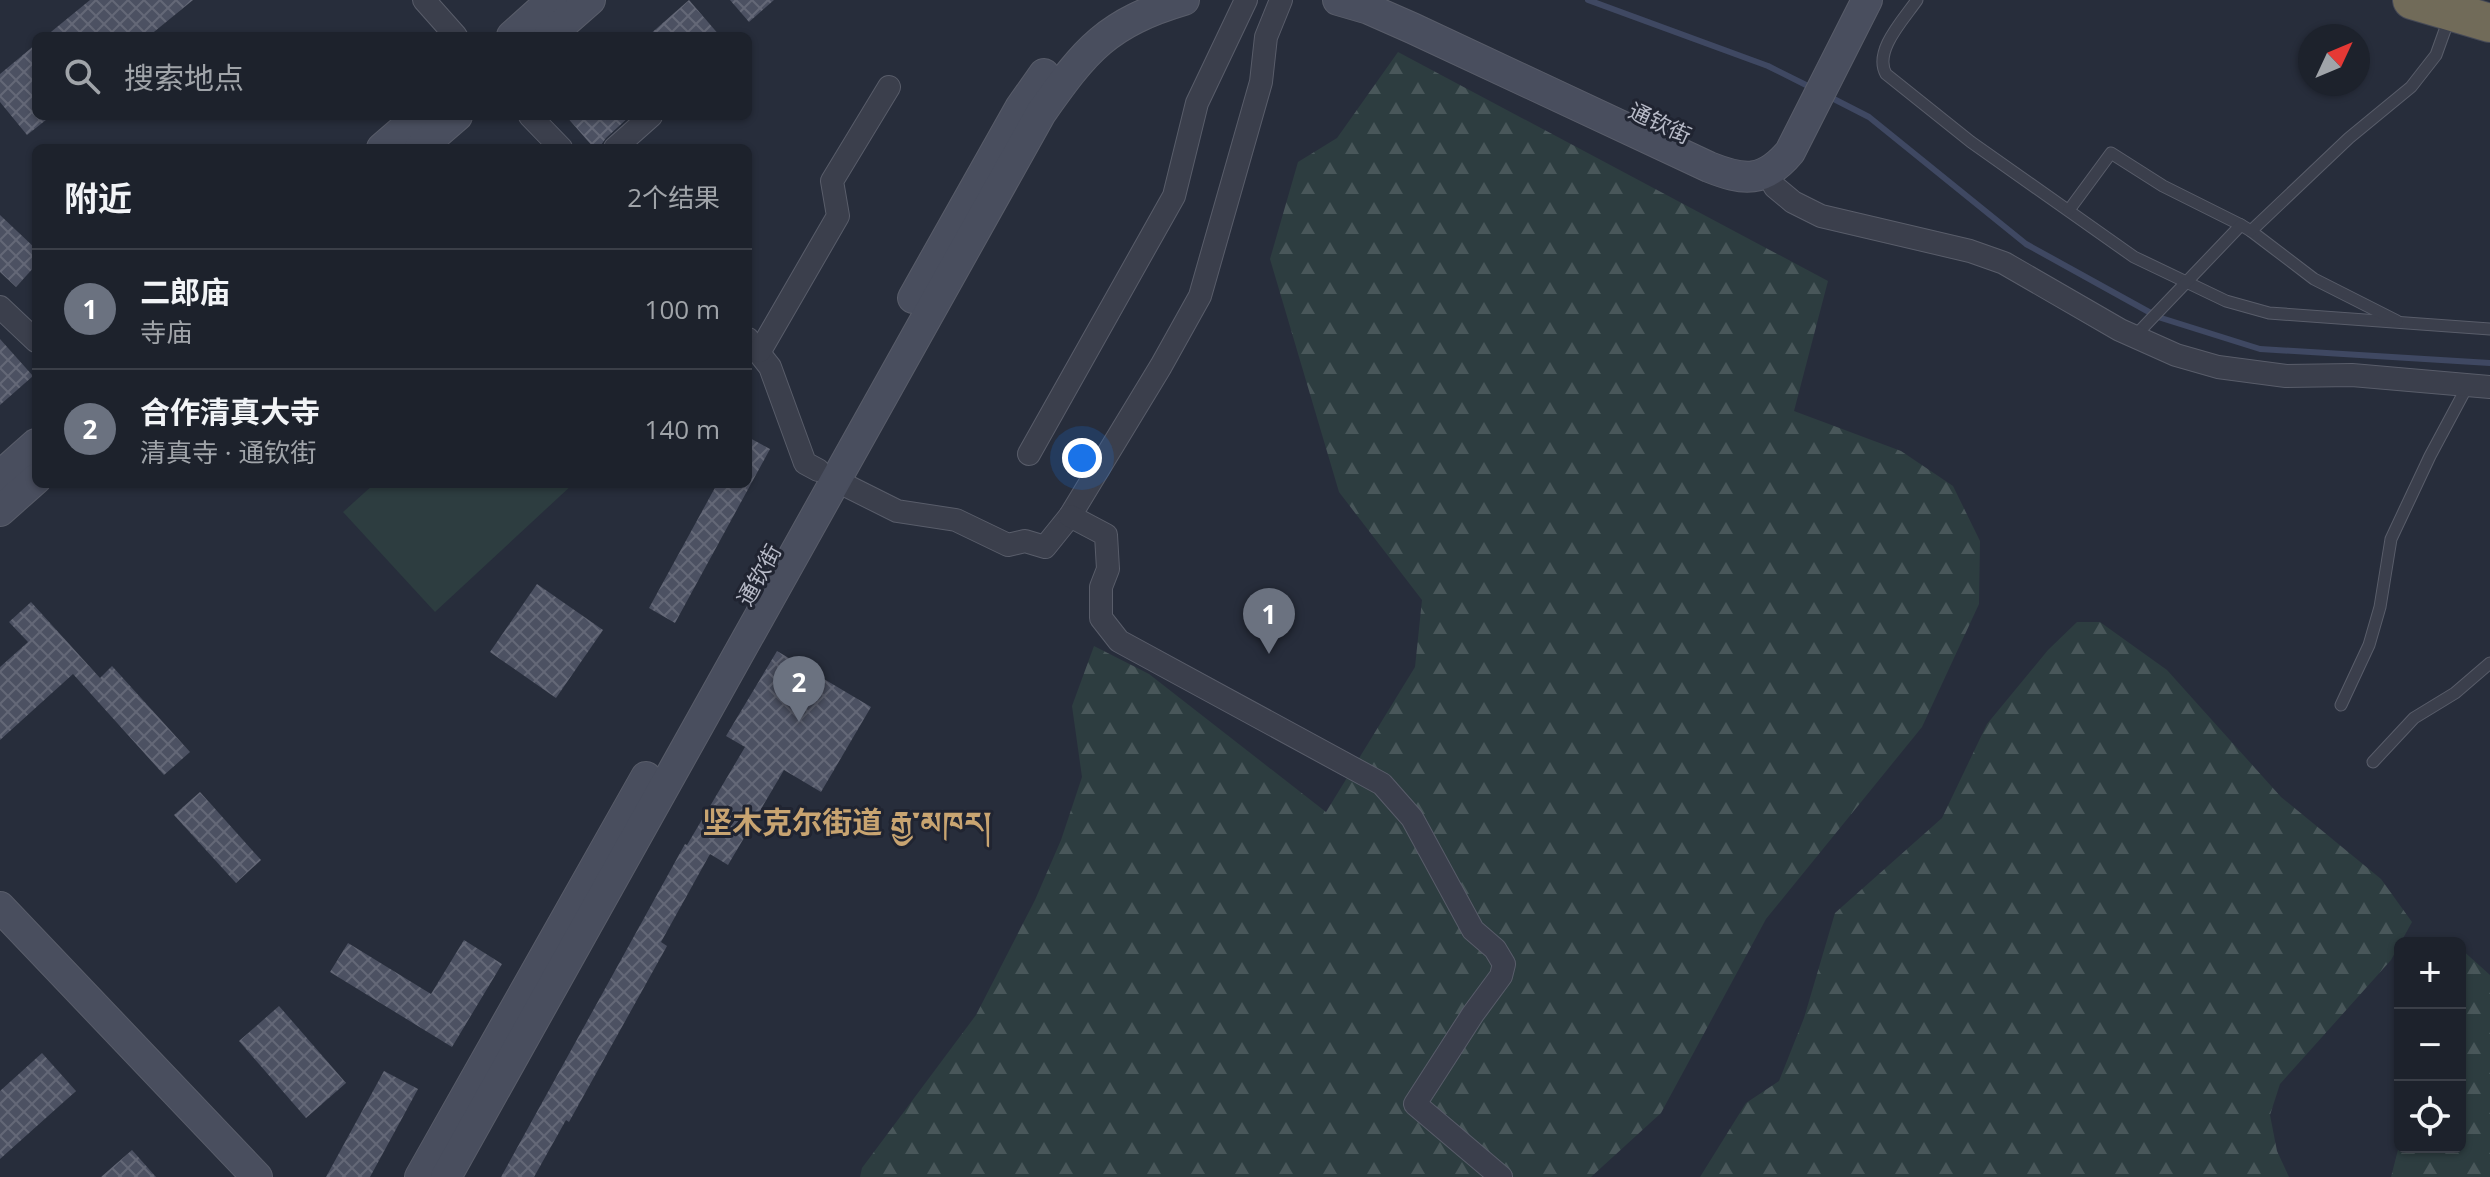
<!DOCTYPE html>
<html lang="zh">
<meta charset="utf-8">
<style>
body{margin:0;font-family:"Open Sans","Noto Sans SC","Noto Serif Tibetan",sans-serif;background:#252a34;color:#f1f3f6}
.controls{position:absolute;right:24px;bottom:24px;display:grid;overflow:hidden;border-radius:12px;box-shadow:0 2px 6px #0004}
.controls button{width:72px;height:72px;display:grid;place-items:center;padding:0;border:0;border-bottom:2px solid #3b3f48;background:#1d222c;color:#f1f3f6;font:40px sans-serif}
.compass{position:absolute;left:2298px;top:24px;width:72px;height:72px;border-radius:50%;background:#1d222c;box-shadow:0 2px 6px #0004;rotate:46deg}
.you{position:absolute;left:1082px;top:458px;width:28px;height:28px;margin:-20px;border:6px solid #fff;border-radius:50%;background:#1a73e8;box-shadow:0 0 0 12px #1a73e833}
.badge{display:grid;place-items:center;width:52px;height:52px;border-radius:50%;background:#d93025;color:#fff;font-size:26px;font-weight:700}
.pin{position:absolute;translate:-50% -66px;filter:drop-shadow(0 2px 4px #0008)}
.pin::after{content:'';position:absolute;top:42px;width:28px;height:24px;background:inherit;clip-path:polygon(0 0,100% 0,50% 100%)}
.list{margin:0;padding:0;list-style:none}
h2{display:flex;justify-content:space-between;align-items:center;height:104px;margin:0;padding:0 32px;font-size:34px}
h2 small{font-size:26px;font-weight:400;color:#a0a4a9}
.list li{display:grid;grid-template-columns:52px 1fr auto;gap:24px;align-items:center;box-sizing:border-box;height:120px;padding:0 32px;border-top:2px solid #3b3f48}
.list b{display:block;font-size:30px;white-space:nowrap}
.list p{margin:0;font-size:26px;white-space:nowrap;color:#a0a4a9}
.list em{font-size:26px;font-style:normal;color:#a0a4a9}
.icon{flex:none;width:44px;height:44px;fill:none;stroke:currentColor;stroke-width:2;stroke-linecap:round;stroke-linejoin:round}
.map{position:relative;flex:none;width:2490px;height:1177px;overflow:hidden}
.search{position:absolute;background:#1d222c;box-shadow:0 2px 6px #0004;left:32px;top:32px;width:720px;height:88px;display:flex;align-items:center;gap:20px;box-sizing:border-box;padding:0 28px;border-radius:12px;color:#a0a4a9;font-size:30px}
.panel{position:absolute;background:#1d222c;box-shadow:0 2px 6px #0004;left:32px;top:144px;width:720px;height:344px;border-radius:12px}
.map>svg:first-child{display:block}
.forest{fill:url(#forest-firs)}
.pitch{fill:#2d3d40}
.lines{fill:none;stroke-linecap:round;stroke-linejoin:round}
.stream{stroke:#3f4862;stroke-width:6}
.building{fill:url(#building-cross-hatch)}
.lane-casing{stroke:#595d6a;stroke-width:13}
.street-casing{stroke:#595d6a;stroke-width:24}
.secondary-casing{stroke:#595d6a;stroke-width:32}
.highway-casing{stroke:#464a57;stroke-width:40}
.lane{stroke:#3b3f4c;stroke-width:11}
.street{stroke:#3b3f4c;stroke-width:22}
.secondary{stroke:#494e5e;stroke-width:30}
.highway{stroke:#716b59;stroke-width:38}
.labels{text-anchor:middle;stroke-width:6;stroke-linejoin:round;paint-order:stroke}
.street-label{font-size:22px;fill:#b7bac7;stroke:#202431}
.district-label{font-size:30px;font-weight:bold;fill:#c8a471;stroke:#202431}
</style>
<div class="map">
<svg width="2490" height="1177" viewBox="0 0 2490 1177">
<defs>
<pattern id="forest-firs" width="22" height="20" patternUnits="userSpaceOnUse" patternTransform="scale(2)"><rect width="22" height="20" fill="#2d3d40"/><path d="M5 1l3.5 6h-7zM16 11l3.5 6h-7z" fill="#49575a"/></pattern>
<pattern id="building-cross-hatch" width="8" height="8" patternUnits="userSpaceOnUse" patternTransform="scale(2)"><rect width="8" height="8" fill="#4c5162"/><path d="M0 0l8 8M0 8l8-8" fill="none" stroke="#646877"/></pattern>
</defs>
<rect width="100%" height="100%" fill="#272d3b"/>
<g class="forest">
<polygon points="1398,52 1828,281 1794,411 1901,451 1953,486 1980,541 1979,604 1922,727 1766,919 1661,1113 1591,1177 860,1177 862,1168 976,1015 1035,900 1061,840 1082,777 1072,706 1094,646 1149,674 1326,812 1415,667 1422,600 1339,492 1270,259 1298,162 1337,138"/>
<polygon points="2077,622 2100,622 2167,670 2281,797 2381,879 2412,922 2391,960 2280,1084 2270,1115 2277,1151 2289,1177 1700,1177 1746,1103 1779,1081 1804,1018 1835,913 1942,818 1987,724 2048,650"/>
<polygon points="2460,948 2490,975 2490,1177 2391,1177 2400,1142 2400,1147 2460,1147"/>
</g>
<polygon class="pitch" points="374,484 573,484 435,612 343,512"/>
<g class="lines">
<g class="stream">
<polyline points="1588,0 1768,66 1814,89"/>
<polyline points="1828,96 1869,117 2026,244 2158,317 2260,349 2490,363"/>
</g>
</g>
<g class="building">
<polygon points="90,0 193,0 149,36 46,36"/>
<polygon points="689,0 720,36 648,36"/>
<polygon points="730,0 774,0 749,22"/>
<polygon points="36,44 36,116 51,116 27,135 0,102 0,74"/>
<polygon points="566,116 630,116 606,138 599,148 594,148"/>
<polygon points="0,215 36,249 36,265 16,287 0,272"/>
<polygon points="0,339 33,376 0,405"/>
<polygon points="748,437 770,449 675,623 649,608 717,484 748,484"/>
<polygon points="537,584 603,630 556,698 490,652"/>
<polygon points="31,602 100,678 112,666 190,752 164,775 73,674 0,740 0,667 28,642 9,622"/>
<polygon points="777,651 871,707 821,792 784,770 728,865 710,854 661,942 667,946 569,1122 566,1120 534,1177 501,1177 685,844 687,845 745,747 726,736"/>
<polygon points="200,792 261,860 236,883 174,815"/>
<polygon points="464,940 502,964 452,1047 330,972 348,943 431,994"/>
<polygon points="279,1006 346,1083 306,1118 239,1041"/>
<polygon points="42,1053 76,1091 0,1159 0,1091"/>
<polygon points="384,1071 418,1089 370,1177 326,1177"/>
<polygon points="132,1150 156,1177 101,1177"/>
</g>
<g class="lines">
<g class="lane-casing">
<g id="lane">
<path d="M 1917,0 C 1904,19 1873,51 1886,74 L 1971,142 L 2134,257 L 2226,301 L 2269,313 L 2490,329"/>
<polyline points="2069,210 2111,153 2163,186 2241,225"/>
<polyline points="2251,231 2314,279 2397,321"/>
<polyline points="2134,337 2241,225 2251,231 2349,138 2411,87 2436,55 2450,16"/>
<polyline points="2341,705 2369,645 2380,607 2391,539 2430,456 2468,385"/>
<polyline points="2373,762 2414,718 2455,693 2490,663"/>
</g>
</g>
<g class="street-casing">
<g id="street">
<polyline points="424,0 456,36"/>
<polyline points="530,116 561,148"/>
<polyline points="615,148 651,116"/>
<polyline points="1767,173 1775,187 1793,202 1821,216 1970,251 2004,263 2120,330 2176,355 2218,367 2286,376 2352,375 2490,387"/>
<polyline points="0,307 36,341"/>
<polyline points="748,339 770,367 805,463 818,470"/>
<polyline points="760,351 838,216 832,181 889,87"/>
<polyline points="1029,454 1174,196 1197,103 1246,0"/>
<polyline points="835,480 897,511 956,520 1008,545 1025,541 1045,547 1070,516 1161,366 1200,296 1261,82 1266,37 1281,0"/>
<polyline points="1070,516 1106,535 1108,569 1101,587 1101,618 1119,641 1382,784 1412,818 1473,930 1495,949 1504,964 1501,976 1473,1014 1415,1104 1501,1177"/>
</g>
</g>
<g class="secondary-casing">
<g id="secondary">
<path d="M 1338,0 L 1369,9 L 1412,28 L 1709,167 C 1744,181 1764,183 1790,152 L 1867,0"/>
<polyline points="512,36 552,0"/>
<polyline points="549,36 590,0"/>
<polyline points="382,148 419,116"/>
<polyline points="420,148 457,116"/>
<polyline points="913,298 1020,108 1044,74"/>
<polyline points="0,476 36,444"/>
<polyline points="0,511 36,479"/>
<polyline points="0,907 257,1177"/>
<polyline points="420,1177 646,777"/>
<path d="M 446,1177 L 1041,113 C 1086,49 1107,23 1184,0"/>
</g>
</g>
<g class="highway-casing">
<polyline id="highway" points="2412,0 2490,23"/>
</g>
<use href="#lane" class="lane"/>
<use href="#street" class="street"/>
<use href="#secondary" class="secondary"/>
<use href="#highway" class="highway"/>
</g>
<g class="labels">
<g class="street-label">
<text transform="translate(1660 123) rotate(25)" y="8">通钦街</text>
<text transform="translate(759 575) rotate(-61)" y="8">通钦街</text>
</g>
<g class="district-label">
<text x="847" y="833">坚木克尔街道 རྒྱ་མཁར།</text>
</g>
</g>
</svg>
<div class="controls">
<button>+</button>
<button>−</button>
<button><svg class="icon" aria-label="locate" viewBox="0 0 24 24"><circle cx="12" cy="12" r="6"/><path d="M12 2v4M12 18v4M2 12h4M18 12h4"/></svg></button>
</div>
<svg class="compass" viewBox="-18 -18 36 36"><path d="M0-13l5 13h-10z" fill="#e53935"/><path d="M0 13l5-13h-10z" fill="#a0a4a9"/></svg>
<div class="you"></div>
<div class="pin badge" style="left:1269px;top:654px;background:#6b7280">1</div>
<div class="pin badge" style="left:799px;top:722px;background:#6b7280">2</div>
<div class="search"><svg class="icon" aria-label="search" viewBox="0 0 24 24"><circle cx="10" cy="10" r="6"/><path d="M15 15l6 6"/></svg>搜索地点</div>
<section class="panel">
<h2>附近<small>2个结果</small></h2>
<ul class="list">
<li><span class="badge" style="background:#6b7280">1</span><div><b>二郎庙</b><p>寺庙</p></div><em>100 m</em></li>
<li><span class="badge" style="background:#6b7280">2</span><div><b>合作清真大寺</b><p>清真寺 · 通钦街</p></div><em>140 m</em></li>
</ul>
</section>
</div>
